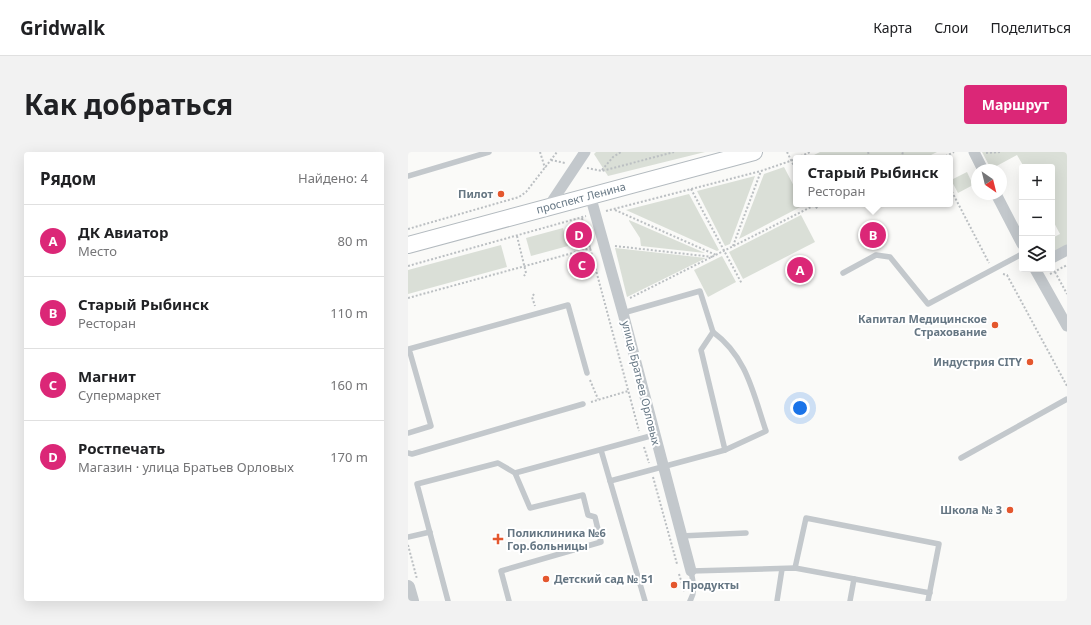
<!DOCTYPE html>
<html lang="ru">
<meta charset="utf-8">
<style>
body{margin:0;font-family:"Noto Sans",sans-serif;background:#f2f2f2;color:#202124}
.controls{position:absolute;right:12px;top:12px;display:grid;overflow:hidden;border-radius:4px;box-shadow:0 4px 16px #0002}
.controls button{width:36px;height:36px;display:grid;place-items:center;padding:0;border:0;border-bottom:1px solid #e0e0e0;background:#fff;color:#202124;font:20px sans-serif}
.compass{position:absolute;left:563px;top:12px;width:36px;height:36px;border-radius:50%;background:#fff;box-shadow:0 4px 16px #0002;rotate:145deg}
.you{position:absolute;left:392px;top:256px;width:14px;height:14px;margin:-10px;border:3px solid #fff;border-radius:50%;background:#1a73e8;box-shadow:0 0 0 6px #1a73e833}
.badge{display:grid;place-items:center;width:26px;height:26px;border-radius:50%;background:#db2777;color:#fff;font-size:13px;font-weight:700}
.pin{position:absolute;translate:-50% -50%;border:2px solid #fff;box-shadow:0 1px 4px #0006}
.popup{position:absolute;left:385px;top:3px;width:160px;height:52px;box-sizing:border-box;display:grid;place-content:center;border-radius:4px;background:#fff;filter:drop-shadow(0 1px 3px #0005);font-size:13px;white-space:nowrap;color:#757577}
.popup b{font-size:15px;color:#202124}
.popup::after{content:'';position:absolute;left:50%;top:100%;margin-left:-8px;border:8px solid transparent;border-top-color:#fff}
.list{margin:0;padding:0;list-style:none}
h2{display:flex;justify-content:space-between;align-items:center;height:52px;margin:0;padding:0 16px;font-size:17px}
h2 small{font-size:13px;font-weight:400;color:#757577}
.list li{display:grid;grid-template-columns:26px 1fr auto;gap:12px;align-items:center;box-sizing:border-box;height:72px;padding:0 16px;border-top:1px solid #e0e0e0}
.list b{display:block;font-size:15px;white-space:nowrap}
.list p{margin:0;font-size:13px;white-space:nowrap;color:#757577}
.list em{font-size:13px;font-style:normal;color:#757577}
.icon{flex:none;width:22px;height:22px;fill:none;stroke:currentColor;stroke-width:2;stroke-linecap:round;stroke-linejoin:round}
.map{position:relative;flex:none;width:659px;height:449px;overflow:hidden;border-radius:4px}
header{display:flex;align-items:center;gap:24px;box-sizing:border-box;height:56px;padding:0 20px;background:#fff;border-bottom:1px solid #e0e0e0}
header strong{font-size:19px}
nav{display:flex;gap:22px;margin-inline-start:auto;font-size:14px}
.intro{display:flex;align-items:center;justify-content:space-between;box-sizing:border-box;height:96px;padding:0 24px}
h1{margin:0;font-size:28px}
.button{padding:10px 18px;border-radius:4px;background:#db2777;color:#fff;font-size:14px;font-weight:700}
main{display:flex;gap:24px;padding:0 24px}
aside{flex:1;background:#fff;border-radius:4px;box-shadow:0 4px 16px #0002}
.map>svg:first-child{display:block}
.green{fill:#dadfd7}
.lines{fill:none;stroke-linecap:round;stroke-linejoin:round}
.secondary-casing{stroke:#b3babf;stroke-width:18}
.path{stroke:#bbbfc2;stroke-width:2;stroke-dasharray:2 2;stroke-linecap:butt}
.service{stroke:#c3c8cc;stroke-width:5.5}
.minor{stroke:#c3c8cc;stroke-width:11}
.tertiary{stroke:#c3c8cc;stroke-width:14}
.secondary{stroke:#fff;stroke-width:16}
.poi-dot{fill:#e4572e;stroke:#fff;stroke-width:1.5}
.labels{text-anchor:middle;stroke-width:4;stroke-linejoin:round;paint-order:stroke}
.poi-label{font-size:11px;font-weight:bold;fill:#657683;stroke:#fff;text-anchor:end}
.street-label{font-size:11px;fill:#657683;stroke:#fff}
</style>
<header>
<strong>Gridwalk</strong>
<nav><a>Карта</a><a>Слои</a><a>Поделиться</a></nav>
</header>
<div class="intro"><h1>Как добраться</h1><a class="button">Маршрут</a></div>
<main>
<aside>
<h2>Рядом<small>Найдено: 4</small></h2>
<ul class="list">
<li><span class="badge">A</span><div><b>ДК Авиатор</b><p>Место</p></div><em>80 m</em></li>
<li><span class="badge">B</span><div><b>Старый Рыбинск</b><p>Ресторан</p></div><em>110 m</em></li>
<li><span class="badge">C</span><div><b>Магнит</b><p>Супермаркет</p></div><em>160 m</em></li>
<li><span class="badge">D</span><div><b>Ростпечать</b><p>Магазин · улица Братьев Орловых</p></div><em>170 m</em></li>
</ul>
</aside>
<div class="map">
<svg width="659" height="449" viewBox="0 0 659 449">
<rect width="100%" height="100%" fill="#fafaf8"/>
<g class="green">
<polygon points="188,0 297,0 200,24 186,2"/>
<polygon points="412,0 529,0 517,6 400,6"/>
<polygon points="574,0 659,0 659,93 644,101 644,86 652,82 644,67 644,15 616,15 609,3 583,17"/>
<polygon points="376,15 388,38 388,52 396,53 331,87 356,22"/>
<polygon points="559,20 565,33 550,41 543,28"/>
<polygon points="347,24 322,92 317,94 289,39"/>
<polygon points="281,42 311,98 309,99 218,58"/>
<polygon points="393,63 407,90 335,127 321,100"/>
<polygon points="221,69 221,68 297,101 233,94 232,86"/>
<polygon points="155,76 160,94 123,104 118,86"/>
<polygon points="93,93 99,115 0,142 0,118"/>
<polygon points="207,96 298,106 219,145"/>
<polygon points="314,104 328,130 300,145 286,118"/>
</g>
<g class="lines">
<g class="secondary-casing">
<polyline id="secondary" points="0,93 346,0"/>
</g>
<g class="path">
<polyline points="132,0 137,16"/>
<polyline points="379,0 388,18"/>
<polyline points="460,0 462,6"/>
<polyline points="578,1 592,0"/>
<polyline points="389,6 402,0"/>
<polyline points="493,6 495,0"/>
<polyline points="534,6 546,0"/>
<polyline points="143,8 157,11"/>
<polyline points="179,16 194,19 266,0"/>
<polyline points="194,18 205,5 213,0"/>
<polyline points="542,36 581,111"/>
<polyline points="283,37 334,132"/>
<polyline points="405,52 410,57"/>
<polyline points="207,58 308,103"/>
<polyline points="198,59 353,19 388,7"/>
<polyline points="174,66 231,279"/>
<polyline points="0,77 111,45 118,40 149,0"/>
<polyline points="109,84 118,121 116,124"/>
<polyline points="207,94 305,105"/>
<polyline points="325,94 353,19"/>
<polyline points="0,114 178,64"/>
<polyline points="647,120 659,142"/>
<polyline points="595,122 599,123 659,234"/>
<polyline points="642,122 659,113"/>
<polyline points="126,142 124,145 127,154"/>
<polyline points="0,146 183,96"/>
<polyline points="222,146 409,52"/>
<polyline points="182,228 190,247"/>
<polyline points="183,250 220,239"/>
<polyline points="236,295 241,311"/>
<polyline points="245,325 269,412"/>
<polyline points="0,393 9,427"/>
<polyline points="271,422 277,441"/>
</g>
<g class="service">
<polyline points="0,24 81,0"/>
<polyline points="435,121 468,103 482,105 520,152 614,102"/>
<path d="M 305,180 C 339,205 345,241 358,279 L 317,298"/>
<polyline points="0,281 23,274 1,197 160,153 179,221"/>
<polyline points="193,298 237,449"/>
<polyline points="0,301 4,302 175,252"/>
<polyline points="553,306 659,247"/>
<polyline points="107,321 246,283"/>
<polyline points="202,329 317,298 293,198 305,180 292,139 215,161"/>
<polyline points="273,384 338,381"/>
<polyline points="0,385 22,380"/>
<polyline points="387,416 398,366 531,392 520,449"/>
<polyline points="40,449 9,332 90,311 107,321 122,356 175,343 180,363 187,365 193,390 93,419 101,449"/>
<path d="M 282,449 C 288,439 285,430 283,419 L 387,416 L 522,441"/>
<polyline points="369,449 374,417"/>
<polyline points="442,449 446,427"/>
</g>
<g class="minor">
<polyline points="566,0 575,18"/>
<polyline points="588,42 614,92"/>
<polyline points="182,43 215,161 283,419"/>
<polyline points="141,54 177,0"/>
<polyline points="644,106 659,98"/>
<polyline points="627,117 659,174"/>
</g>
<polyline class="tertiary" points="0,435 4,449"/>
<use href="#secondary" class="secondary"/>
</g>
<g class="poi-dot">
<circle cx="93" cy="42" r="4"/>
<circle cx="587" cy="173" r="4"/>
<circle cx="622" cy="210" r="4"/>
<circle cx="602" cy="358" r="4"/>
<path d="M88 381h4v4h4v4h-4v4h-4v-4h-4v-4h4z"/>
<circle cx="138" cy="427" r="4"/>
<circle cx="266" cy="433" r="4"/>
</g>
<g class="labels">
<g class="poi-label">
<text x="85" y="46">Пилот</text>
<text x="579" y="171">Капитал Медицинское<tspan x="579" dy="13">Страхование</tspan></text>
<text x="614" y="214">Индустрия CITY</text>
<text x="594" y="362">Школа № 3</text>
<text x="99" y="385" text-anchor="start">Поликлиника №6<tspan x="99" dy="13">Гор.больницы</tspan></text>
<text x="146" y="431" text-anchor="start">Детский сад № 51</text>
<text x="274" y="437" text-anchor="start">Продукты</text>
</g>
<g class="street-label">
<text transform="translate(173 46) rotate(-15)" y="4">проспект Ленина</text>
<text transform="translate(233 231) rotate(76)" y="4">улица Братьев Орловых</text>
</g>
</g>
</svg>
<div class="controls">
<button>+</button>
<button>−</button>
<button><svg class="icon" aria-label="layers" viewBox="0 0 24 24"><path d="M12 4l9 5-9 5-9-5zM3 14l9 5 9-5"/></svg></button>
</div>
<svg class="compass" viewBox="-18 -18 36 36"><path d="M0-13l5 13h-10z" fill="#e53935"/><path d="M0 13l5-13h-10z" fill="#757577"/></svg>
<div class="you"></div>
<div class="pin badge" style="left:392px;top:118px">A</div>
<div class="pin badge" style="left:465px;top:83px">B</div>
<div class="popup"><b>Старый Рыбинск</b>Ресторан</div>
<div class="pin badge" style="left:174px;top:113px">C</div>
<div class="pin badge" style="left:171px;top:83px">D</div>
</div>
</main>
